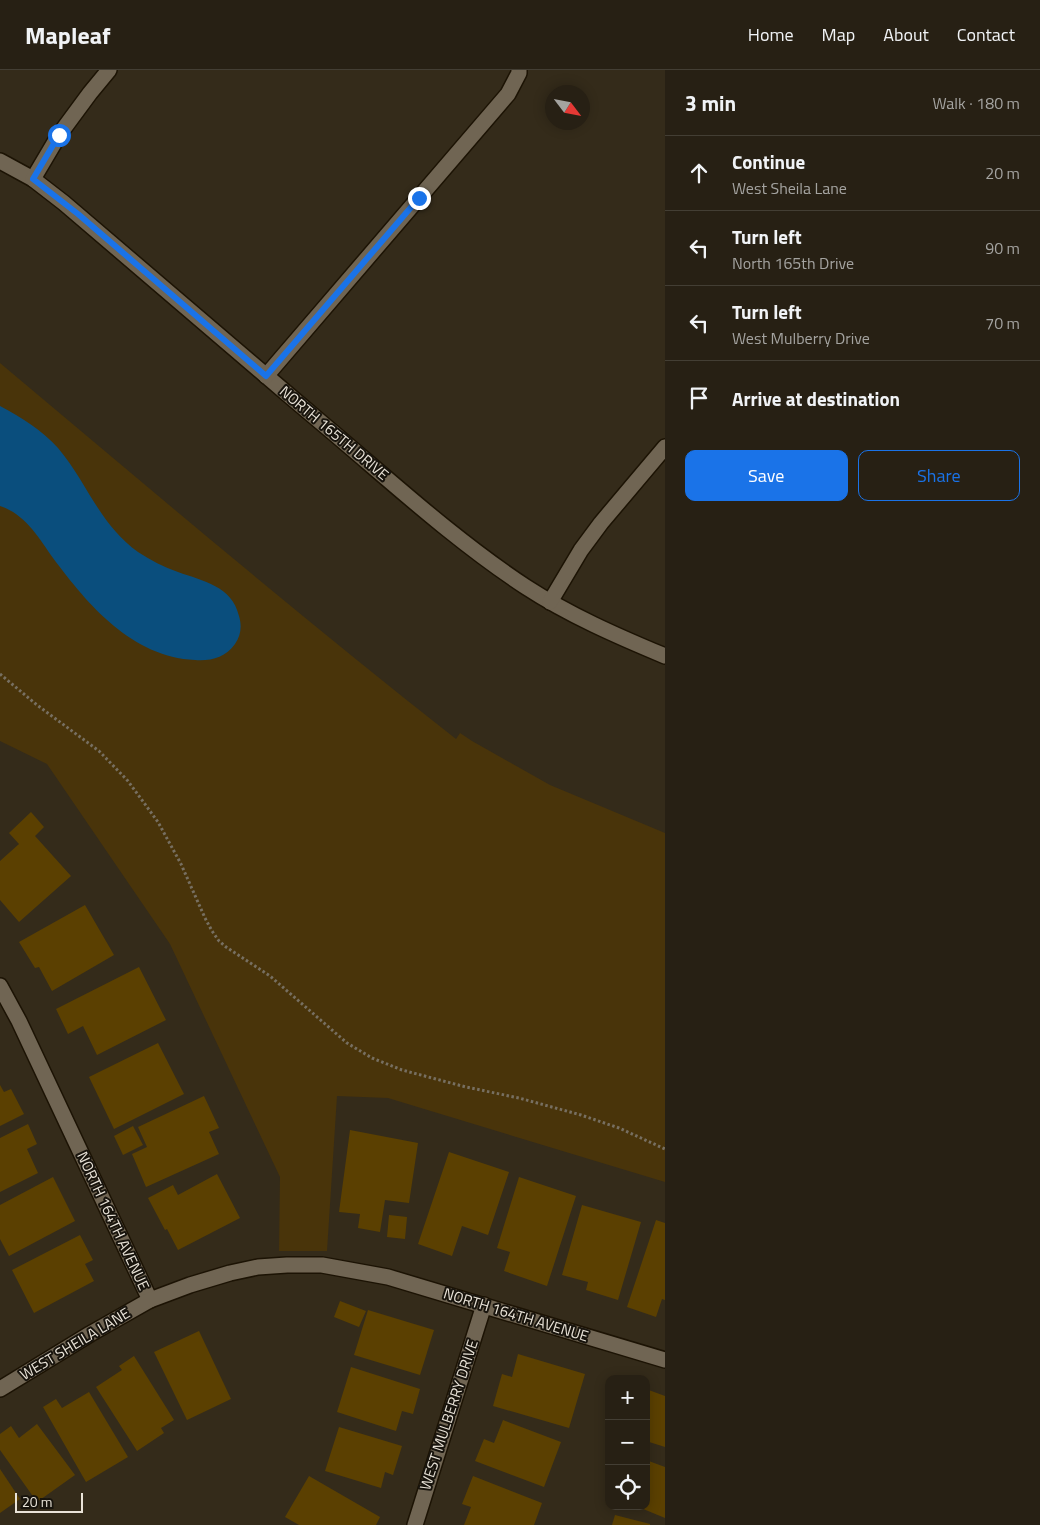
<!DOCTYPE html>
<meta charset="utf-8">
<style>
body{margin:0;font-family:"Titillium Web",sans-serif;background:#332d22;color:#f1f3f6}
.controls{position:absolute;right:15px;bottom:15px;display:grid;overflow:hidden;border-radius:10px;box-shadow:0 2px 12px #0003}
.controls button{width:45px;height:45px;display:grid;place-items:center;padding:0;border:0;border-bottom:1px solid #433e34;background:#272014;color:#f1f3f6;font:25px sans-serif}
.compass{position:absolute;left:545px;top:15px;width:45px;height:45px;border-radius:50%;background:#272014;box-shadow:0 2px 12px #0003;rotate:122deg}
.scale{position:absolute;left:15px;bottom:12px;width:68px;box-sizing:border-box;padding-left:5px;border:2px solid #e9e3d8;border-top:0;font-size:14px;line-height:18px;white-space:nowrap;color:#e9e3d8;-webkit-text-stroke:4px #18140d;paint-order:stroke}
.stop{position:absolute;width:15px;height:15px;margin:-11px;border:4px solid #1a73e8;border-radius:50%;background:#fff}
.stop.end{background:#1a73e8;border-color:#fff;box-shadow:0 1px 5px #0008}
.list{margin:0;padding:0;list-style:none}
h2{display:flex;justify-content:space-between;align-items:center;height:65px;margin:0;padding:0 20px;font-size:21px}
h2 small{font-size:16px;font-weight:400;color:#a4a3a0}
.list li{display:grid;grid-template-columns:32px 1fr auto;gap:15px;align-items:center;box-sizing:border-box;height:75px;padding:0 20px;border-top:1px solid #433e34}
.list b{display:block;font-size:19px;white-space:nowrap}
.list p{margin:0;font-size:16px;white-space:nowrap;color:#a4a3a0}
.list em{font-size:16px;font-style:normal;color:#a4a3a0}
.actions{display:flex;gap:10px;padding:15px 20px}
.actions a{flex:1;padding:11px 0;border:1px solid #1a73e8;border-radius:10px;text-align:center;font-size:18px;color:#1a73e8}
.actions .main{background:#1a73e8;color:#fff}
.icon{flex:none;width:28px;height:28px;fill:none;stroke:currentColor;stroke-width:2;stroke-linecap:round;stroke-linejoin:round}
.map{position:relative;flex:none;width:665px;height:1455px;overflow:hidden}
header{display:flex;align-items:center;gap:30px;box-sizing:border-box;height:70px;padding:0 25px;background:#272014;border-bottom:1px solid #433e34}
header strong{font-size:24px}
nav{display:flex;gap:28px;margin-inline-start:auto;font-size:18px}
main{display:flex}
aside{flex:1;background:#272014}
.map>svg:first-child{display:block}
.green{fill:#49340a}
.water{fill:#0a4e7d}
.building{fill:#5b4001}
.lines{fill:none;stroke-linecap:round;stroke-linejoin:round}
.minor-casing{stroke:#1c1304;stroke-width:18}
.path{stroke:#776f61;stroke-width:3;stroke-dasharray:2.5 2.5;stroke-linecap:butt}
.minor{stroke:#706553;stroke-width:15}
.route{stroke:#1a73e8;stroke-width:6}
.labels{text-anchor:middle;stroke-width:4;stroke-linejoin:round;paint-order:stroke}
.street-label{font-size:15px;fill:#e9e3d8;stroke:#18140d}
</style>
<header>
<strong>Mapleaf</strong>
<nav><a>Home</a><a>Map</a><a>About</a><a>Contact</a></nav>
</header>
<main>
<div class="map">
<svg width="665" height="1455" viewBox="0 0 665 1455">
<rect width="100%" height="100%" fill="#342b1a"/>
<path class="green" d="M 0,293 C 151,420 301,547 456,669 L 460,663 L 472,671 L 550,715 L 665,763 L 665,1112 L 388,1028 L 337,1026 L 327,1181 L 279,1181 L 280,1107 L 170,874 L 47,694 L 0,671 Z"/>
<path class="water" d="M 0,336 C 21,347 42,360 58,378 C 87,412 99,454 138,482 C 150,490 164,497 178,502 C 203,511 232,516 239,546 C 242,556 241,565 235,574 C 225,588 211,591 195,590 C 132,587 88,535 53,488 C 39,468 25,444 0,436 Z"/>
<g class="building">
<polygon points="31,742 44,757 35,766 71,806 19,852 0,830 0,791 19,774 9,763"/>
<polygon points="85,835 114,885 52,921 39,897 35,898 19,872"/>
<polygon points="139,897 166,950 97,985 83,956 68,964 56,939"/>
<polygon points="158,973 184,1024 114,1059 89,1007"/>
<polygon points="0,1015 4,1022 11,1019 24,1044 0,1056"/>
<polygon points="204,1026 219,1058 209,1062 219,1084 146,1117 132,1084 147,1077 138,1057"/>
<polygon points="28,1054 37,1074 27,1079 38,1103 0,1122 0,1068"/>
<polygon points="133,1056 143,1075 123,1085 114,1066"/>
<polygon points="350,1060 418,1073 409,1133 385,1130 380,1162 358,1158 360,1144 339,1142"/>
<polygon points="449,1082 509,1102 488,1165 462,1156 452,1186 418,1174"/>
<polygon points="217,1104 240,1148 178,1180 167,1159 165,1160 148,1128 173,1115 178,1125"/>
<polygon points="53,1107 75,1151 9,1186 0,1169 0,1135"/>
<polygon points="519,1107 576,1126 547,1216 504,1201 510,1182 497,1178"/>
<polygon points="582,1135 641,1152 618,1230 586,1220 588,1212 562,1205"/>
<polygon points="389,1145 407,1147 405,1169 387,1167"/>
<polygon points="656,1150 665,1153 665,1230 662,1229 656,1247 627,1237"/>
<polygon points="80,1165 93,1190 85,1194 94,1211 34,1243 12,1200"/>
<polygon points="340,1231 366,1241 359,1257 334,1247"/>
<polygon points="368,1240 434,1260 420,1305 354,1285"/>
<polygon points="199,1261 231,1329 187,1350 154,1282"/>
<polygon points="518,1284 585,1304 569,1358 493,1336 502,1304 512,1307"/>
<polygon points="134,1286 174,1350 161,1358 164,1363 137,1381 96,1317 122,1300 119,1296"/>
<polygon points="351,1297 420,1319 413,1344 402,1341 396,1361 337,1342"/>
<polygon points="646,1319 665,1326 665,1377 646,1371"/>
<polygon points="89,1322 128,1387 86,1412 43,1337 56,1329 62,1338"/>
<polygon points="503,1350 561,1372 544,1417 475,1391 484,1369 494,1373"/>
<polygon points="37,1354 75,1405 37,1432 0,1380 0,1364 11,1356 19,1368"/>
<polygon points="339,1357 402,1376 393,1405 385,1402 381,1418 325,1401"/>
<polygon points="646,1390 665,1397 665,1448 636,1436 646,1436"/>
<polygon points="0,1399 20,1429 0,1443"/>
<polygon points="309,1406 380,1447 376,1455 299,1455 285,1447"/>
<polygon points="473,1406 542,1433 534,1455 464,1455 471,1437 462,1434"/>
<polygon points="615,1445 650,1454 650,1455 612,1455"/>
</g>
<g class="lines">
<g class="minor-casing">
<g id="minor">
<path d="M 0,91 L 33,109 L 64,133 C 153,209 241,285 330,360 C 394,414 456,471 526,517 C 569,545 617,566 665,586"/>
<polyline points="33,109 59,65 90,23 109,0"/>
<polyline points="266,306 508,24 519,3 519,0"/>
<polyline points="550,532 581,480 601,453 665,377"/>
<polyline points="0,916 19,951 150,1230"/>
<polyline points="0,1319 90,1264 150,1230 190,1215 230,1203 258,1197 287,1195 322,1195 388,1207 665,1290"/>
<polyline points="415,1455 484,1235"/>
</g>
</g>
<polyline class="path" points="0,604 37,635 99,681 128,711 158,752 181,794 205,848 212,861 219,871 226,877 270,906 347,973 372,988 402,1000 466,1017 519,1028 581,1045 619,1058 665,1079"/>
<use href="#minor" class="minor"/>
</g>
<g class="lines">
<polyline class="route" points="59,65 33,109 78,144 266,306 419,128"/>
</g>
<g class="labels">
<g class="street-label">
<text transform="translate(334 363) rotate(40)" y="5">NORTH 165TH DRIVE</text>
<text transform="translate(113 1151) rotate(65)" y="5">NORTH 164TH AVENUE</text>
<text transform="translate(516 1245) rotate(17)" y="5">NORTH 164TH AVENUE</text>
<text transform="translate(75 1274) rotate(-31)" y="5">WEST SHEILA LANE</text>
<text transform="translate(449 1345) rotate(-72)" y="5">WEST MULBERRY DRIVE</text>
</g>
</g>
</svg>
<div class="controls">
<button>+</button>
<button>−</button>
<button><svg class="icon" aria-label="locate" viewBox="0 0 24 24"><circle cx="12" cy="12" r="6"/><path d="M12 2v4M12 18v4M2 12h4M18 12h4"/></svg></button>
</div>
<svg class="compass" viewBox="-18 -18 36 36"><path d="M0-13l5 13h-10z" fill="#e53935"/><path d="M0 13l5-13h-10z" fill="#a4a3a0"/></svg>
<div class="scale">20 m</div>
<div class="stop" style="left:59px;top:65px"></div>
<div class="stop end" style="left:419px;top:128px"></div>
</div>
<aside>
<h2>3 min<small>Walk · 180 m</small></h2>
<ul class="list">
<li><svg class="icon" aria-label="ahead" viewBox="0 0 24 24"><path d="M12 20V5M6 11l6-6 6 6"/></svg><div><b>Continue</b><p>West Sheila Lane</p></div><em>20 m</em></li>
<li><svg class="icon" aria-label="left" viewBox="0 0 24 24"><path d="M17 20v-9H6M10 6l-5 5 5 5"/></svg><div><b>Turn left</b><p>North 165th Drive</p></div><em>90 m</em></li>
<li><svg class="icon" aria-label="left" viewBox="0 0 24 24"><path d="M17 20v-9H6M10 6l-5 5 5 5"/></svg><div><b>Turn left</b><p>West Mulberry Drive</p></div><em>70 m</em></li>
<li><svg class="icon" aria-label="arrive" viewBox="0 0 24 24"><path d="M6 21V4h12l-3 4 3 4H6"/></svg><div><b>Arrive at destination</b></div></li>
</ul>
<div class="actions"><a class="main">Save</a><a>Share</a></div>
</aside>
</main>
